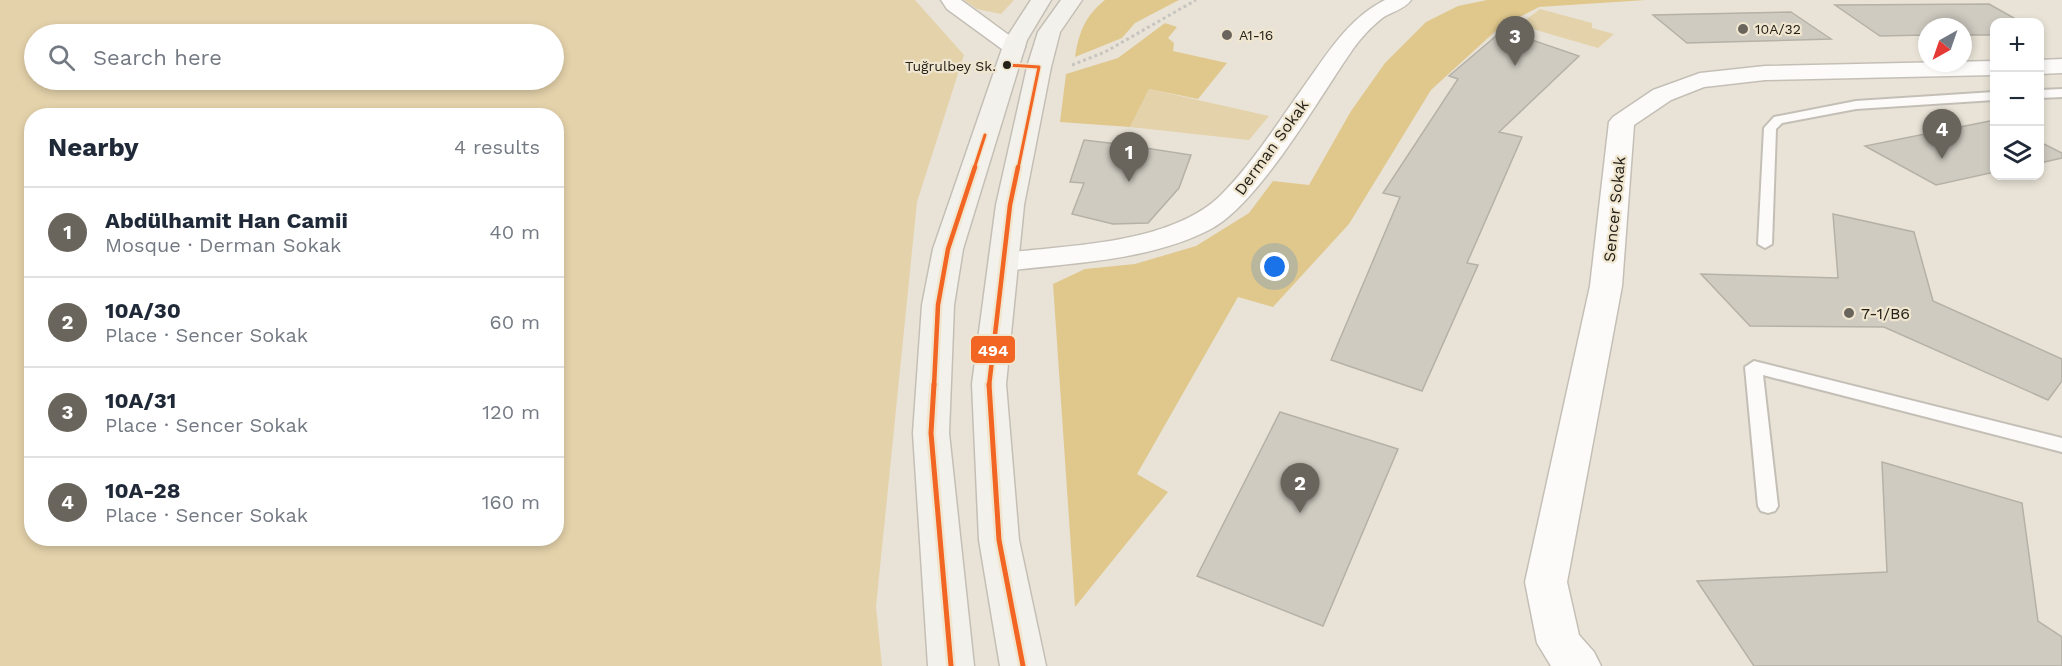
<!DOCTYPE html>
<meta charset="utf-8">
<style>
body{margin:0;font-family:"Work Sans",sans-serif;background:#f2f2f3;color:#1f2937}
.controls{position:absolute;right:18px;top:18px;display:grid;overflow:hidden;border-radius:12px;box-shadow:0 3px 9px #0003}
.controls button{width:54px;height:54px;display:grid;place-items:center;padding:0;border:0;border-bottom:2px solid #e0e1e3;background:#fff;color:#1f2937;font:30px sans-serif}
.compass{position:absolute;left:1918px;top:18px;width:54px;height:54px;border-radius:50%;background:#fff;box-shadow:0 3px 9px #0003;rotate:220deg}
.you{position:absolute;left:1275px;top:267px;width:21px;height:21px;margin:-15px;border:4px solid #fff;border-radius:50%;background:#1a73e8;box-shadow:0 0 0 9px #1a73e833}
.badge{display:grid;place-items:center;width:39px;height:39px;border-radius:50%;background:#6a655c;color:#fff;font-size:20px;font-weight:700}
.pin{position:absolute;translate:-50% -50px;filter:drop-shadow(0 2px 3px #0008)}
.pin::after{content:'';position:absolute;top:32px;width:21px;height:18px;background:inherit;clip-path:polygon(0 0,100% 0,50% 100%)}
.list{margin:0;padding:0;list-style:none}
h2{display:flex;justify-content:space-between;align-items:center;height:78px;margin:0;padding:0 24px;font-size:26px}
h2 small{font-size:20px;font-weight:400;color:#747a83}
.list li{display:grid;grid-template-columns:39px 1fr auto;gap:18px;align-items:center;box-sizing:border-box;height:90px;padding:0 24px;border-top:2px solid #e0e1e3}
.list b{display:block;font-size:22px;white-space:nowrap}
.list p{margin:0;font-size:20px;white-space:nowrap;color:#747a83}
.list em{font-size:20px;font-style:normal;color:#747a83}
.icon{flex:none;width:33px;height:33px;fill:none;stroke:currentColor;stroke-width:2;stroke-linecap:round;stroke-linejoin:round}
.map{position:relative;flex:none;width:2062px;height:666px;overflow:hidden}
.search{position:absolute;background:#fff;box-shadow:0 3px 9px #0003;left:24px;top:24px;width:540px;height:66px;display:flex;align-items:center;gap:15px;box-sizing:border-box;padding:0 21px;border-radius:33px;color:#747a83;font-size:22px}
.panel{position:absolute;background:#fff;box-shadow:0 3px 9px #0003;left:24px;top:108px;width:540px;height:438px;border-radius:24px}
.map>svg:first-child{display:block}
.green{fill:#e4d2aa;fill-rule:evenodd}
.forest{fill:#e0c88d}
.building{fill:#cfcbc1;stroke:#b5b1a7;stroke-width:1.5}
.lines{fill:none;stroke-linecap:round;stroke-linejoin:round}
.lane-casing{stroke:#c4bfb6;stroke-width:4}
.street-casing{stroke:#c4bfb6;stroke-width:3}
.secondary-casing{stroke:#c4bfb6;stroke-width:3}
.path{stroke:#c7c5c0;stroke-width:3;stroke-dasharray:3 3;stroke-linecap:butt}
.lane{fill:#fcfbf9;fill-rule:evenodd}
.street{fill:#fcfbf9;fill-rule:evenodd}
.secondary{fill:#f3f1eb;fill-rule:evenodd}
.bus-1-far2-casing{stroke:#f0e6d0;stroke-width:6}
.bus-1-far1-casing{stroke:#f0e6d0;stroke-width:9}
.bus-1-casing{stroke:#f0e6d0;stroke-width:10}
.bus-1-far2{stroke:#f26522;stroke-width:3}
.bus-1-far1{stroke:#f26522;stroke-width:4.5}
.bus-1{stroke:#f26522;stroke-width:5}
.poi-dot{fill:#6a655c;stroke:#f0e6d0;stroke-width:2}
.bus-dot{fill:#252119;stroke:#f0e6d0;stroke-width:2}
.labels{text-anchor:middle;stroke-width:4.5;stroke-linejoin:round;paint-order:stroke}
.far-poi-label{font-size:14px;fill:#252119;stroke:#f0e6d0;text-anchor:start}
.bus-label{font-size:14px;fill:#252119;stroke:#f0e6d0;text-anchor:end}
.street-label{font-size:16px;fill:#252119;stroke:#f0e6d0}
.poi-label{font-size:16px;fill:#252119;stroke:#f0e6d0;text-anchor:start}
.line-badge{stroke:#f0e6d0;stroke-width:2}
.badge-label{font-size:16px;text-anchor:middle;font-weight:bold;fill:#fff}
</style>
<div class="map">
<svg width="2062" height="666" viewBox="0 0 2062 666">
<rect width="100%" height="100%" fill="#e9e3d7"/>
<g class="green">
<path d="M 0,0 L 915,0 L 964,55 L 917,202 L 876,607 L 882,666 L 0,666 ZM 554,34 L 554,80 L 34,80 L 34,34 ZM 32,116 L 556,116 L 556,538 L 32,538 Z"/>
<polygon points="964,0 1014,0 1001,14 977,9"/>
<polygon points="1540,9 1592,23 1592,28 1614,34 1598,48 1519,25"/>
<polygon points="1149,89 1269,116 1249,140 1130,127"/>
</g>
<g class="forest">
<path d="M 1105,0 L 1179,0 L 1135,23 L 1122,38 L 1075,57 C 1079,32 1085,16 1105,0 Z"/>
<polygon points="1487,0 1646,0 1539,7 1500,27 1431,90 1349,224 1273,307 1238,297 1137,474 1168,492 1075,607 1053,284 1085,269 1135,264 1196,246 1249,213 1273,181 1309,185 1351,111 1385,63 1426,22 1458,6"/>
<polygon points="1165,23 1177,27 1168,38 1174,43 1173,51 1227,63 1198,99 1149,89 1130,127 1060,122 1066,74 1118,58"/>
</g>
<g class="building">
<polygon points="1989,4 2021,22 1995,22 1995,35 1963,35 1963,27 1927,27 1927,35 1880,36 1835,5"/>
<polygon points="1791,12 1831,39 1687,43 1653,15"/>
<polygon points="1503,30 1579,56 1499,132 1522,137 1467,263 1478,265 1422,391 1331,360 1400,197 1383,193 1458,79 1449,76"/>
<polygon points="1995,120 1995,172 1936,185 1865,146"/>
<polygon points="1084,140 1126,145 1191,155 1179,188 1148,223 1113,224 1072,214 1084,183 1070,182"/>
<polygon points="2040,142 2062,153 2062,158 2040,163"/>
<polygon points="1833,214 1914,232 1933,301 2062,359 2062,381 2048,400 1884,327 1750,326 1701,274 1838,278"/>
<polygon points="1280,412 1398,449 1323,626 1197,576"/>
<polygon points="1882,462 2022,503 2038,621 2062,637 2062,666 1754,666 1697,581 1887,572"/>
</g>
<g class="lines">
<g class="lane-casing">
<g id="lane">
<polygon points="2062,89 2062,97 2040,98 2040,90"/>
<polygon points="1994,92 1994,100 1856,109 1782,123 1776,129 1772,244 1765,248 1758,244 1764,128 1774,117 1856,101"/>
<polygon points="1754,361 2062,438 2062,452 1763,375 1778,506 1775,511 1768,513 1761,511 1758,506 1745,367"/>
</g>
</g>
<g class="street-casing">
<g id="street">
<polygon points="941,0 961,0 1025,47 1022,52 1006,52 947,9"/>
<path d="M 1385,0 L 1411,0 C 1404,10 1390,12 1381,19 C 1371,27 1360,39 1353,49 C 1320,96 1258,206 1209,230 C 1148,261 1071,263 1004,271 L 993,268 L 989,262 L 993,256 L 1004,253 C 1071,245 1171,244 1221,195 C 1252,164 1277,124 1302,89 C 1326,56 1347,19 1385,0 Z"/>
<polygon points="2062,59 2062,73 2040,74 2040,60"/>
<polygon points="1994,61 1994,75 1765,80 1704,87 1671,100 1634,125 1622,286 1567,582 1579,635 1594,652 1601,666 1551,666 1537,643 1525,582 1590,286 1609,122 1613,117 1653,90 1700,73 1765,66"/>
</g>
</g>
<g class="secondary-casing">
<g id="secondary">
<polygon points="1031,0 1051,0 1027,40 963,249 954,305 949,433 974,666 928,666 913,433 922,305 933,249 1005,40"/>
<polygon points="1061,0 1082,0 1060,32 1051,67 1024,205 1006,384 1019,540 1046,666 1000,666 979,540 972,384 996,205 1027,67 1038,32"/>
</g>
</g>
<polyline class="path" points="1072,65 1105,52 1196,0"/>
<use href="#lane" class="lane"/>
<use href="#street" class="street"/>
<use href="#secondary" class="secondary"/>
<g class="bus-1-far2-casing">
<g id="bus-1-far2">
<polyline points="1007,65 1039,67 1018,169"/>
<polyline points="974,169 985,135"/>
</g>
</g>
<g class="bus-1-far1-casing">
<g id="bus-1-far1">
<polyline points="934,386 938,305 948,249 975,167"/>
<polyline points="989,386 1010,205 1018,167"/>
</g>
</g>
<g class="bus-1-casing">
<g id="bus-1">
<polyline points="934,384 931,433 951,666"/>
<polyline points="989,384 999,540 1023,666"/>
</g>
</g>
<use href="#bus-1-far2" class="bus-1-far2"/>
<use href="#bus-1-far1" class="bus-1-far1"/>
<use href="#bus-1" class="bus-1"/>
</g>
<g class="poi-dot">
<circle cx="1743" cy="29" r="6"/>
<circle cx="1227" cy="35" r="6"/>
<circle cx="1849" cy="313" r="6"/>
</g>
<circle class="bus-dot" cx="1007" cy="65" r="5"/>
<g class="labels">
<g class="far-poi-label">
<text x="1755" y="34">10A/32</text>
<text x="1239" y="40">A1-16</text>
</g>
<g class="bus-label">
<text x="996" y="71">Tuğrulbey Sk.</text>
</g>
<g class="street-label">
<text transform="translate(1271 147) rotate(-54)" y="6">Derman Sokak</text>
<text transform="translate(1614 209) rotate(-84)" y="6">Sencer Sokak</text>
</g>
<g class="poi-label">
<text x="1861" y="319">7-1/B6</text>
</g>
</g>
<rect class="line-badge" x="970" y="335" width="46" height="29" rx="6" fill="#f26522"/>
<g class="badge-label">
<text x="993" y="356">494</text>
</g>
</svg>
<div class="controls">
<button>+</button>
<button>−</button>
<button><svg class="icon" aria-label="layers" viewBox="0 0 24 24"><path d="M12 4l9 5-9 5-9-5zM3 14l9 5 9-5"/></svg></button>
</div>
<svg class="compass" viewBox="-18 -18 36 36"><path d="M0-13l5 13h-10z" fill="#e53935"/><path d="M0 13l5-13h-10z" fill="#747a83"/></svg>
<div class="you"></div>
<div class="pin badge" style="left:1129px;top:182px">1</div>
<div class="pin badge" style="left:1300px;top:513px">2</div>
<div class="pin badge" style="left:1515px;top:66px">3</div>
<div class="pin badge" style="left:1942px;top:159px">4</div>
<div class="search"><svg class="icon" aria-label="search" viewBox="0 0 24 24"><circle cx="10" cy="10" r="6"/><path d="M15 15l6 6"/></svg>Search here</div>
<section class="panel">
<h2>Nearby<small>4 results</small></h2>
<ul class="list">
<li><span class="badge">1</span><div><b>Abdülhamit Han Camii</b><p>Mosque · Derman Sokak</p></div><em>40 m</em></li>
<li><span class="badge">2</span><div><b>10A/30</b><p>Place · Sencer Sokak</p></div><em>60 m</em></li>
<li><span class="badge">3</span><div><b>10A/31</b><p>Place · Sencer Sokak</p></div><em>120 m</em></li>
<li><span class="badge">4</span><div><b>10A-28</b><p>Place · Sencer Sokak</p></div><em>160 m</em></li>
</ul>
</section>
</div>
